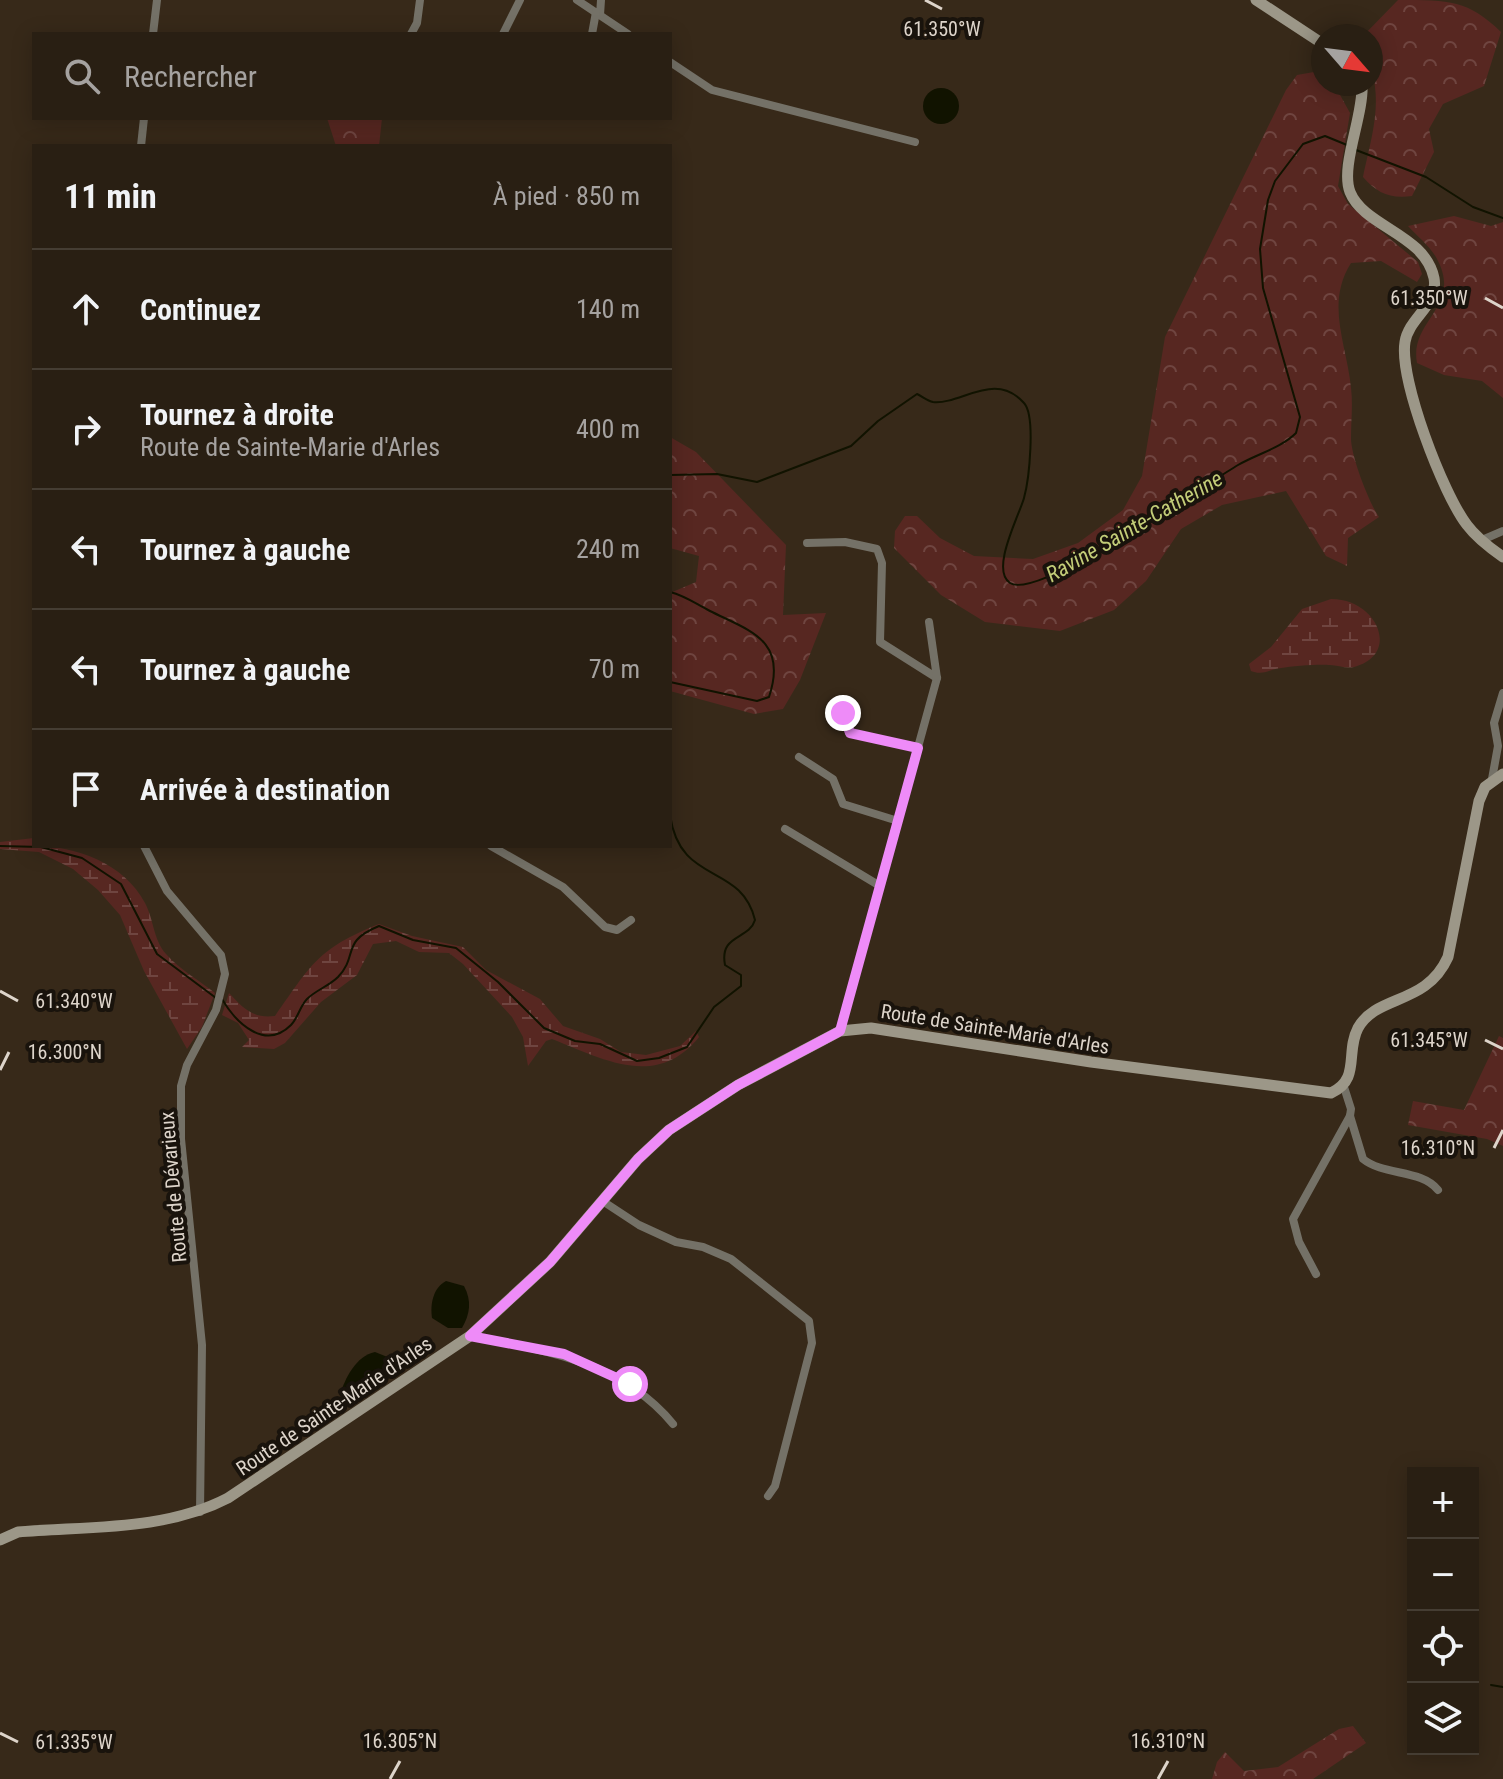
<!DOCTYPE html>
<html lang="fr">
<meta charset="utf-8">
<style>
body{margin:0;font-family:"Roboto Condensed",sans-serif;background:#352c21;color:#f1f3f6}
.controls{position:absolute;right:24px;bottom:24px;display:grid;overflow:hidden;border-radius:0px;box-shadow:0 4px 20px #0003}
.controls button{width:72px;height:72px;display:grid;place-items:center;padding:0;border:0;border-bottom:2px solid #453d33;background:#291f13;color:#f1f3f6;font:40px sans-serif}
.compass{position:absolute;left:1311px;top:24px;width:72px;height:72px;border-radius:50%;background:#291f13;box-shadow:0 4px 20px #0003;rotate:118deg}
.stop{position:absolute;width:24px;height:24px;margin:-18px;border:6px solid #ee8bf8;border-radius:50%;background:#fff}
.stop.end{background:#ee8bf8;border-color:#fff;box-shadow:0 2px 8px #0008}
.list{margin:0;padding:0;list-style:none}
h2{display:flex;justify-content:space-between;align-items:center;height:104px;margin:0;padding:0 32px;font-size:34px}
h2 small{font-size:26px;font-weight:400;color:#a5a2a0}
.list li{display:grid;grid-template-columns:52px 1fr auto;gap:24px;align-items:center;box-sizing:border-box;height:120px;padding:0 32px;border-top:2px solid #453d33}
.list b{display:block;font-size:30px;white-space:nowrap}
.list p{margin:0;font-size:26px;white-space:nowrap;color:#a5a2a0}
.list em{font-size:26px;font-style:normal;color:#a5a2a0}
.icon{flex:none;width:44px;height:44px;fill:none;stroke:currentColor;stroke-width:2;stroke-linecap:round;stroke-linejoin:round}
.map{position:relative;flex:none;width:1503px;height:1779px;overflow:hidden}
.search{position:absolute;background:#291f13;box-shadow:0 4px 20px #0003;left:32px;top:32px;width:640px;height:88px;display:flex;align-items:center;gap:20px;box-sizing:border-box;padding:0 28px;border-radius:0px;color:#a5a2a0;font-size:30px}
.panel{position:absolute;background:#291f13;box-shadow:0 4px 20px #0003;left:32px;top:144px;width:640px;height:704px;border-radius:0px}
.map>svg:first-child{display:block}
.forest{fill:url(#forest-crowns)}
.wetland{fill:url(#wetland-marsh)}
.water{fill:#111300}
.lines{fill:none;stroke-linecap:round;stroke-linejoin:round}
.stream{stroke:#111300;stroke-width:2}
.minor{stroke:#747167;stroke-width:8}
.secondary{stroke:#9c9788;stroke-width:11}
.route{stroke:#ee8bf8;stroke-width:10}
.ticks{fill:none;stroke:#ddd4ca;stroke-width:3}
.labels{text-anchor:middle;stroke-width:8;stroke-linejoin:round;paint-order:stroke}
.street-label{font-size:20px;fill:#ddd4ca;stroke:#19130c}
.water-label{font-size:22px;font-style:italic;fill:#c3cd78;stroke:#19130c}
.ticks-label{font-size:20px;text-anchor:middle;fill:#ddd4ca;stroke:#19130c;stroke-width:8;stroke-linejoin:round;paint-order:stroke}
</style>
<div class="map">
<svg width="1503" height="1779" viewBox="0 0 1503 1779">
<defs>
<pattern id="forest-crowns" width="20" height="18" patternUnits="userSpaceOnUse" patternTransform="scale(2)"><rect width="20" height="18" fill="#572721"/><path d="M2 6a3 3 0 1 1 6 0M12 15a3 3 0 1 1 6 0" fill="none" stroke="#6f4540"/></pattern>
<pattern id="wetland-marsh" width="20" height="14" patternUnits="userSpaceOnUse" patternTransform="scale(2)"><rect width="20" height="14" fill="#572721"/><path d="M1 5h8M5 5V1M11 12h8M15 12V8" fill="none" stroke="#6f4540"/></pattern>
</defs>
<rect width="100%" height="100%" fill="#372919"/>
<g class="forest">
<path d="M 1398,0 C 1450,0 1468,0 1501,32 L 1484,86 L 1443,104 L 1429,129 L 1434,152 L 1412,196 C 1390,199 1377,193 1363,177 C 1369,148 1379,116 1375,87 C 1373,70 1371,54 1371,36 L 1363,36 Z"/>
<path d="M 1314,72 L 1323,77 L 1323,84 L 1334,84 L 1350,113 L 1338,186 L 1348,204 L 1418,262 L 1422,274 L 1417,282 L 1381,261 L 1351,263 C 1325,304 1347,345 1351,388 C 1353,404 1351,422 1351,437 C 1350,454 1369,503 1379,517 L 1348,538 L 1347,566 L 1326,556 L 1286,491 L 1222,505 L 1181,529 L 1146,581 L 1114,610 L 1060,631 L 985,622 L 941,595 L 894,548 L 895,531 L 905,516 L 917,516 L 940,538 L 974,556 L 1033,559 L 1078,543 L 1123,510 L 1142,476 L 1165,337 L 1286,90 L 1297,75 Z"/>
<polygon points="327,118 382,118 379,146 336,146"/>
<path d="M 1454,216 L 1491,226 L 1503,222 L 1503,398 L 1482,381 L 1444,375 L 1417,363 C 1409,320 1463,307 1437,259 C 1431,247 1417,236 1408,226 Z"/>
<polygon points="670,437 696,452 786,545 783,615 826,613 800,680 783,709 754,714 670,691 670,593 696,582 699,556 670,548"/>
<polygon points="1499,1036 1503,1038 1503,1146 1487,1139 1408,1125 1413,1101 1464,1110"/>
<polygon points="1353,1726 1366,1743 1313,1779 1212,1779 1217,1762 1225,1752 1244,1771 1278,1767 1339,1729"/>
</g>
<g class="wetland">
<path d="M 1331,599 C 1378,599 1401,655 1354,667 C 1346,669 1338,665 1330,665 C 1319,664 1292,666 1281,668 C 1270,669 1263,676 1251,671 L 1249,664 L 1271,647 L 1302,609 Z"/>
<path d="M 34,838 L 34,846 C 76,846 124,863 145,903 C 154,920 153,939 166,954 C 179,969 200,981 215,993 L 202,1027 L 187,1049 L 144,971 L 120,915 L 98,890 L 73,869 L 39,852 L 0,849 L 0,842 Z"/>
<path d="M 379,924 L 412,936 L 463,947 L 486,970 L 540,999 L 563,1026 L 600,1039 L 621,1052 L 646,1055 L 680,1046 L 696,1031 L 699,1037 C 657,1089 605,1060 552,1039 L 546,1041 L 528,1066 L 523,1037 L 512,1017 L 463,964 L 449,953 L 419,952 L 396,941 L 373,944 L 357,975 L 321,1002 L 285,1043 L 274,1049 L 242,1047 L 249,1040 L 238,1023 L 222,1015 L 229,993 C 243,1008 253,1019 275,1016 C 312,964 317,949 379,924 Z"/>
</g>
<g class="water">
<circle cx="941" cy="106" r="18"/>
<path d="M 446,1281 L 464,1286 C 472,1301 470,1314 462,1328 L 448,1328 L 432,1318 C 430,1304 433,1288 446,1281 Z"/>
<path d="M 375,1352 L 390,1358 L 389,1378 L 348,1404 L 340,1395 C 345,1378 356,1356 375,1352 Z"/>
</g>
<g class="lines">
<g class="stream">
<polyline points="1356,150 1426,177 1473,207 1503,218"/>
<path d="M 670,475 L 717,474 L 757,482 L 851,446 L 878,421 L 917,394 C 922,396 927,401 933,402 C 961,405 995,370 1024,403 C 1036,416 1029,480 1024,498 C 1019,516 990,570 1010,583 C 1037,601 1206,484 1238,465 C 1257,454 1281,448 1296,433 L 1300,417 L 1263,288 L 1260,249 L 1268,200 L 1275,181 L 1303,144 L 1325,136 L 1347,145"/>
<path d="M 670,592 C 686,596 696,604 710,611 C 750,631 788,640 769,697 L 757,701 L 670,682"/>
<polyline points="0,846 41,847 82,858 121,884 157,954 216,998"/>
<path d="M 222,999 C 236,1023 265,1051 291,1025 C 298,1018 300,1006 307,999 C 316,990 329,986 338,977 C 359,955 340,942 379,926 L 413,940 L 456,948 L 498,982 L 544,1028 L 575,1041 L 600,1044 L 637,1061 L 659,1058 L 687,1047 L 714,1007 L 741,986 L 741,975 L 725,965 C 719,934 749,940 755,920 C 741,862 680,886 670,815"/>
<polyline points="1491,1685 1503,1687"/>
</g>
<g class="minor">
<polyline points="577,0 628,34"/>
<polyline points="600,15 601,0"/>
<polyline points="153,34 157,0"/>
<polyline points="411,34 417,23 420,0"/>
<polyline points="503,34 520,0"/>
<polyline points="592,34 596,12"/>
<polyline points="670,62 712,90 915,142"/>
<polyline points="141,146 144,118"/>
<polyline points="1482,540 1503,531"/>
<polyline points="807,543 845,542 877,549 882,563 880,642 937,678"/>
<polyline points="843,713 850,733 918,748"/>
<polyline points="799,757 833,779 843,804 898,821"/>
<polyline points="1492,779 1498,746 1494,723 1503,693"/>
<polyline points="785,829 880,886"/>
<polyline points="144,846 167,891 221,955 225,974 216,1010 187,1065 181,1086 181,1139 202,1345 200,1512"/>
<polyline points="491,846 563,887 605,927 617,930 631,920"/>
<polyline points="840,1031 937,678 929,622"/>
<path d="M 1350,1116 L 1363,1159 C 1384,1176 1421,1169 1438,1190"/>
<polyline points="604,1202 639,1225 676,1242 703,1247 731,1259 809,1321 812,1343 775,1486 768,1496"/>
<polyline points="1316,1274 1299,1242 1293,1219 1350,1116 1351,1109 1344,1087"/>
<path d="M 470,1336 C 545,1350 622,1362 673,1424"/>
</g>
<g class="secondary">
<polyline points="1256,0 1323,44"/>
<path d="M 1362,84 C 1364,115 1340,166 1350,192 C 1364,227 1425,234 1434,278 C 1439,305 1409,317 1405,342 C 1399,379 1443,494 1467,525 C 1476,537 1490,548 1503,557"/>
<path d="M 0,1540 L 18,1532 C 88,1526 165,1531 228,1498 L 470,1336 L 550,1262 L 638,1159 L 669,1130 L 738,1085 L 840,1031 L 871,1028 L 1091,1062 L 1331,1093 C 1361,1079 1345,1053 1358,1028 C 1377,994 1426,1006 1448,957 L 1479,801 L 1485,787 L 1503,774"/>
</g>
</g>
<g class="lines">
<polyline class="route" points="630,1384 564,1354 470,1336 550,1262 638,1159 669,1130 738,1085 840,1031 918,748 850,733 843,713"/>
</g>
<path class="ticks" d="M 925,0 L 942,9M 1485,298 L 1503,308M 0,991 L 18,1001M 1485,1040 L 1503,1049M 0,1070 L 9,1052M 1494,1148 L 1503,1130M 0,1733 L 18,1742M 390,1779 L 400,1761M 1158,1779 L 1168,1761"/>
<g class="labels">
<g class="street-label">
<text transform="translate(995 1029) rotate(9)" y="7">Route de Sainte-Marie d'Arles</text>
<text transform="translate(173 1187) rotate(-95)" y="7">Route de Dévarieux</text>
<text transform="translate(334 1406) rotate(-34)" y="7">Route de Sainte-Marie d'Arles</text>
</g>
<g class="water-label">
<text transform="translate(1134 526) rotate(-30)" y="8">Ravine Sainte-Catherine</text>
</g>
</g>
<g class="ticks-label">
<text x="942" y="36">61.350°W</text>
<text x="1429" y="305">61.350°W</text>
<text x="74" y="1008">61.340°W</text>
<text x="1429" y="1047">61.345°W</text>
<text x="65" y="1059">16.300°N</text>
<text x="1438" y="1155">16.310°N</text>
<text x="400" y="1748">16.305°N</text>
<text x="1168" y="1748">16.310°N</text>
<text x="74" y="1749">61.335°W</text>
</g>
</svg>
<div class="controls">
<button>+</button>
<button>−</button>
<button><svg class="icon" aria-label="locate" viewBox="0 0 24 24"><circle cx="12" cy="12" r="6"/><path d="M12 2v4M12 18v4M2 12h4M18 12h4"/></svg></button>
<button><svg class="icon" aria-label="layers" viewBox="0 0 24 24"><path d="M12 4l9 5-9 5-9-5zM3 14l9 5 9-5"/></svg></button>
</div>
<svg class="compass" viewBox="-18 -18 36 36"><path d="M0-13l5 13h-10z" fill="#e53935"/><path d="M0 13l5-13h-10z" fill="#a5a2a0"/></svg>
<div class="stop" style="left:630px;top:1384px"></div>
<div class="stop end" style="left:843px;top:713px"></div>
<div class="search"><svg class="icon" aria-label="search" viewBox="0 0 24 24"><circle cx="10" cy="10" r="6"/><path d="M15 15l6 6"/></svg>Rechercher</div>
<section class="panel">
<h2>11 min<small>À pied · 850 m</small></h2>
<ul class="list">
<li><svg class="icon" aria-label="ahead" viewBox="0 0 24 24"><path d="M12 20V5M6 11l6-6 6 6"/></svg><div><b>Continuez</b></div><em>140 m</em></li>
<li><svg class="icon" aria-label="right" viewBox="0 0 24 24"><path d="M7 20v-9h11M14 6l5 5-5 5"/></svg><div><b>Tournez à droite</b><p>Route de Sainte-Marie d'Arles</p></div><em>400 m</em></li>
<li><svg class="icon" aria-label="left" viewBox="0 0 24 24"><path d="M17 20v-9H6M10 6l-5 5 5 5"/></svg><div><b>Tournez à gauche</b></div><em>240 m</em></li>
<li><svg class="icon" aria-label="left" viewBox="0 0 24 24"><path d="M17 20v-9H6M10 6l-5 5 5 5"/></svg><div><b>Tournez à gauche</b></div><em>70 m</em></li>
<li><svg class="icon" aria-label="arrive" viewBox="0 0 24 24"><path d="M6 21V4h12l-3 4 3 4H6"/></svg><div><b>Arrivée à destination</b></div></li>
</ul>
</section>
</div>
